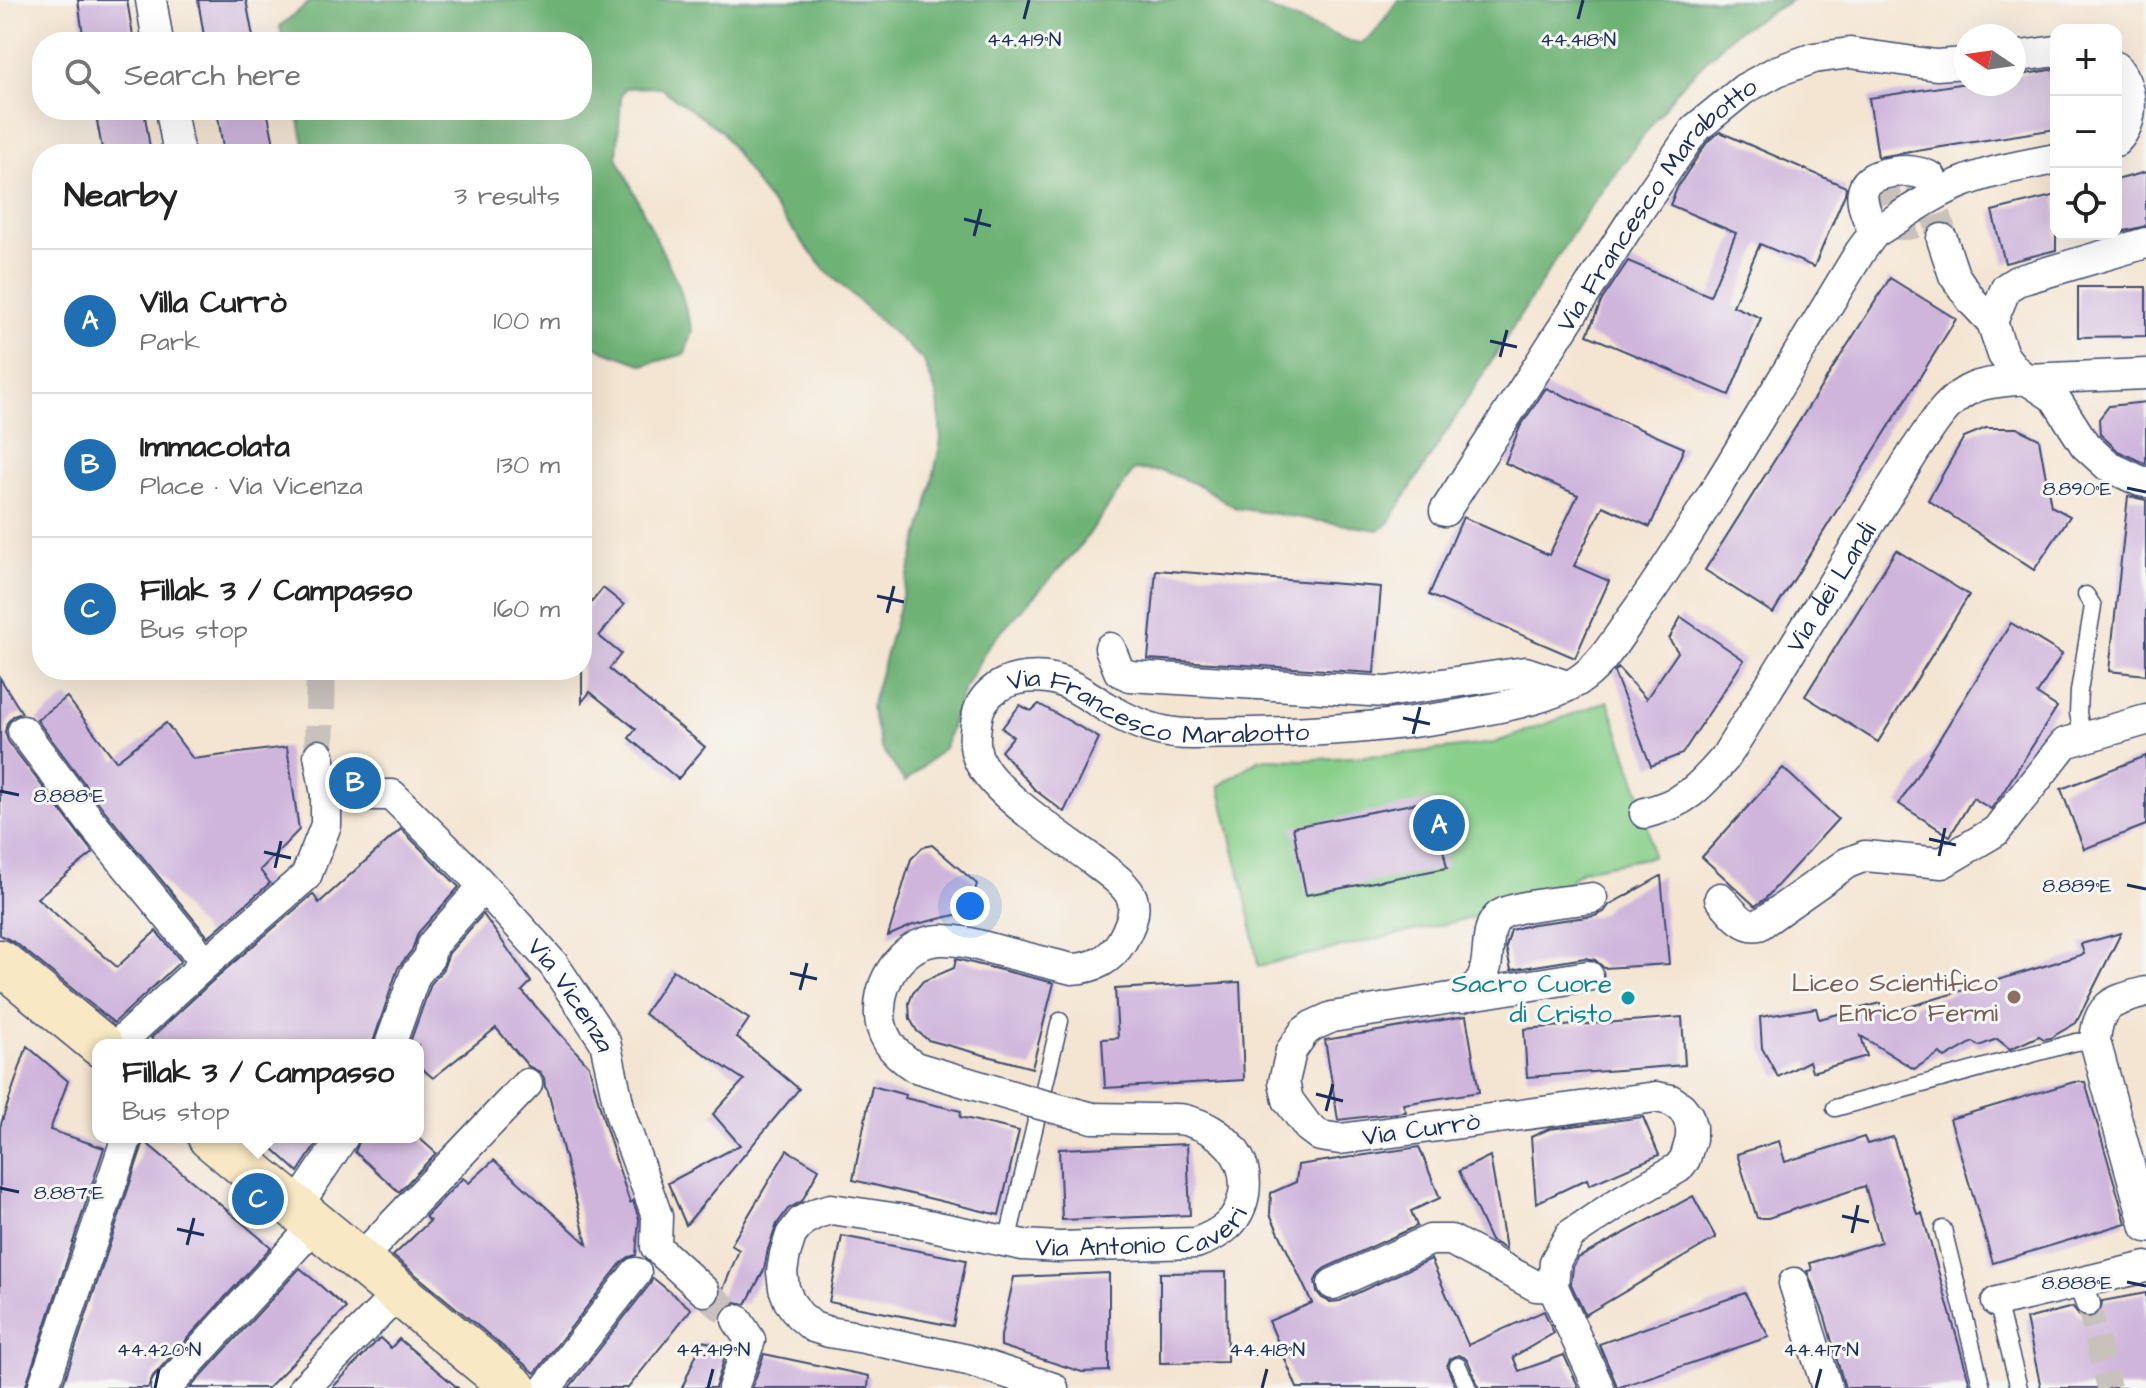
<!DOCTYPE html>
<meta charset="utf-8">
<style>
body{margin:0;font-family:"Architects Daughter",sans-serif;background:#f6f6f6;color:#222}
.controls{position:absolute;right:24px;top:24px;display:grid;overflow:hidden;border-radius:16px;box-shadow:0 8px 32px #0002}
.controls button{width:72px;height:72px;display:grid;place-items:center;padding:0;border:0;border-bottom:2px solid #e0e0e0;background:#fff;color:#222;font:40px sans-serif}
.compass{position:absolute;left:1954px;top:24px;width:72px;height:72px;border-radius:50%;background:#fff;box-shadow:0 8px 32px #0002;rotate:283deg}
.you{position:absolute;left:970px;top:906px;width:28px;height:28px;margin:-20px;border:6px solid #fff;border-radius:50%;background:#1a73e8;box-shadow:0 0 0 12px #1a73e833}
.badge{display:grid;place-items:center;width:52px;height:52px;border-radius:50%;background:#1f6fb2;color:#fff;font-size:26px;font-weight:700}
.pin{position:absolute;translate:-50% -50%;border:4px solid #fff;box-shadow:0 2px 8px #0006}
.popup{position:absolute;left:92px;top:1039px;width:332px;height:104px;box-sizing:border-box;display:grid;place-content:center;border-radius:16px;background:#fff;filter:drop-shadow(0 2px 6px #0005);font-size:26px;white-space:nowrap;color:#767676}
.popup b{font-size:30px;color:#222}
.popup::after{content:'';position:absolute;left:50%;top:100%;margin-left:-16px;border:16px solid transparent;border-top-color:#fff}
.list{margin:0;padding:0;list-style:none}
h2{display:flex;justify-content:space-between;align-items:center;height:104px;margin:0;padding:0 32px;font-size:34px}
h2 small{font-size:26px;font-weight:400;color:#767676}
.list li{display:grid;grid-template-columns:52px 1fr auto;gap:24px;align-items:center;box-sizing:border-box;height:144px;padding:0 32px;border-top:2px solid #e0e0e0}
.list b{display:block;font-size:30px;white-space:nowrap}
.list p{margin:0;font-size:26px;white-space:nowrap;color:#767676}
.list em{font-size:26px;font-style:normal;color:#767676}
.icon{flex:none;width:44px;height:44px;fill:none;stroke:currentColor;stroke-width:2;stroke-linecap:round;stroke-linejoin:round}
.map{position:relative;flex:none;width:2146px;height:1388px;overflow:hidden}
.search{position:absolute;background:#fff;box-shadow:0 8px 32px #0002;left:32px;top:32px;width:560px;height:88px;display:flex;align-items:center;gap:20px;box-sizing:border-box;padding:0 28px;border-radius:32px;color:#767676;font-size:30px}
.panel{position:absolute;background:#fff;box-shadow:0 8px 32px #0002;left:32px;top:144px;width:560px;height:536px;border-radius:32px}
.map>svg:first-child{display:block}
.green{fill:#88cf8a;stroke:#527f74;stroke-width:2}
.forest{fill:#6eb276;stroke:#44706a;stroke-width:2}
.building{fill:#cfb5dc}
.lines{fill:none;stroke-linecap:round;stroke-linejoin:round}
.pedestrian-tunnel{stroke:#c9c1bb;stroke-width:24;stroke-dasharray:24 12;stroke-linecap:butt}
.minor-tunnel{stroke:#c9c1bb;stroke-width:30;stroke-dasharray:30 15;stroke-linecap:butt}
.service-casing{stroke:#3c4a6f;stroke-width:19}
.pedestrian-casing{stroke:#3c4a6f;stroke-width:27}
.minor-casing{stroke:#3c4a6f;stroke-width:33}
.secondary-casing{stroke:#3c4a6f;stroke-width:47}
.service{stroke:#fff;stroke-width:16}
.pedestrian{stroke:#fff;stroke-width:24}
.minor{stroke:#fff;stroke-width:30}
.secondary{stroke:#f8e8c3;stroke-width:44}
.minor-bridge-casing{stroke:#3c4a6f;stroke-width:33;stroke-linecap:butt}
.minor-bridge{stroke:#fff;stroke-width:30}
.ticks{fill:none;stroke:#1b2f5e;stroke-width:3}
.education-dot{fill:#8d6e63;stroke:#f6f6f2;stroke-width:3}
.culture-dot{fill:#0f9aa8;stroke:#f6f6f2;stroke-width:3}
.labels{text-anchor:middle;stroke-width:6;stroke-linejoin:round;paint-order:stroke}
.street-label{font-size:26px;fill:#1b2f5e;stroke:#f6f6f2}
.education-label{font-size:26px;fill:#785e54;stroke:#f6f6f2;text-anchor:end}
.culture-label{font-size:26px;fill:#0d838f;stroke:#f6f6f2;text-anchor:end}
.ticks-label{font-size:20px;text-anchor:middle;fill:#1b2f5e;stroke:#f6f6f2;stroke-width:6;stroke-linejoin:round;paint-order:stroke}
</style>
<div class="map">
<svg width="2146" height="1388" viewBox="0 0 2146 1388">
<rect width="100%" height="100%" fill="#f6f6f2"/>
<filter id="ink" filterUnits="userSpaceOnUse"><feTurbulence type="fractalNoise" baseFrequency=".0125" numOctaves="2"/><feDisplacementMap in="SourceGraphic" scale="16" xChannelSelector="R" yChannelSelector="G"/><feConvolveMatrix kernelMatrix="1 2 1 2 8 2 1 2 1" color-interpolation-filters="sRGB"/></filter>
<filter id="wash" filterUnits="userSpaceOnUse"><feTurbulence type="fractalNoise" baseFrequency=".006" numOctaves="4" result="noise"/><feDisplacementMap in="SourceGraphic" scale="32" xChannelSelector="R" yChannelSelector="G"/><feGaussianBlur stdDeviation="1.8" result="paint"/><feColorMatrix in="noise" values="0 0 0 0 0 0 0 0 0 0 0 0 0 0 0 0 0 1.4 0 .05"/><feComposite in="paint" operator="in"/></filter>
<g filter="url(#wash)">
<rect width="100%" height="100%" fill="#f4e5d2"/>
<path class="green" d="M 1608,701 C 1624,751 1649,805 1652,857 L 1582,870 L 1557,892 L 1484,915 L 1258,966 L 1250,917 L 1219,786 L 1260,759 L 1305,760 L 1410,753 L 1494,743 Z"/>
<polygon class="forest" points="319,0 1247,0 1354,43 1361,43 1373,35 1398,0 1792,0 1734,33 1679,88 1585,214 1387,525 1378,530 1236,508 1201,486 1163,471 1134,470 1082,544 988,646 963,691 944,748 905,782 881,747 871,707 926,511 941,440 938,399 924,361 824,269 759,188 721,131 659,87 625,88 621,96 617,157 679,286 692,330 685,354 644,365 605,351 582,339 582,154 306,154 297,110 582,110 582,42 283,42 280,26 310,2"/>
<g id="blocks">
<g class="building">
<polygon points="78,0 127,0 134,42 84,42"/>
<polygon points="198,0 246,0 254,42 205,42"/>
<polygon points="2056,69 2056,129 1878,157 1869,98 1966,83 2014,84 2014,76"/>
<polygon points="95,110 144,110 151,154 103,154"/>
<polygon points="217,110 267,110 276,154 224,154"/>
<polygon points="1720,132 1846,187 1845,194 1814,267 1760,244 1733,306 1761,318 1729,395 1587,335 1602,300 1628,261 1710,296 1736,233 1670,205 1678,186 1708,141"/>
<polygon points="2146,172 2146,226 2116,233 2116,180"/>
<polygon points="2056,195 2056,250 2005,263 1992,211"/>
<polygon points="1890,278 1956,319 1773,613 1705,570"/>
<polygon points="2078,287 2146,287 2146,336 2078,337"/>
<polygon points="1546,388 1684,448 1650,527 1603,506 1574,566 1609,581 1575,658 1429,595 1463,517 1549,555 1578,495 1505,463 1520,427"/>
<polygon points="2146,402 2146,464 2118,451 2100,434 2099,419 2109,406"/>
<polygon points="1986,428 2017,428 2039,439 2051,506 2070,516 2034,570 1928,500 1964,437"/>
<polygon points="2128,496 2146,500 2146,675 2109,671"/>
<polygon points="1896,550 1969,595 1878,742 1805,696"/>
<polygon points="1156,570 1381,587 1374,673 1148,659"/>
<polygon points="603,588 624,605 599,636 621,654 609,669 705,747 678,779 629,738 636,729 590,692 582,702 582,614"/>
<polygon points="1681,617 1744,660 1682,754 1651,766 1614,672 1618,668 1646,699 1678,652 1669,639"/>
<polygon points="2011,623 2062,654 2037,694 2057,707 2002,794 1991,809 1973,798 1950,836 1899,804"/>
<polygon points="0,678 22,713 13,716 7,723 5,732 8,741 93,853 37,898 117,967 156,931 181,961 114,1023 16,943 0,935"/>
<polygon points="67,697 116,761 166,723 193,759 287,747 299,830 260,870 270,883 208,937 104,810 37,720"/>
<polygon points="1039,704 1099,738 1064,812 1035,790 1001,751 1013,737 1002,728 1020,705 1031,711"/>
<polygon points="2146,756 2146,825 2084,849 2061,789"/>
<polygon points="1783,768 1838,819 1765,899 1755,906 1702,857"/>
<polygon points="1433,800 1447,868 1306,895 1293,827"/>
<polygon points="401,829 459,887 418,933 412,950 398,968 372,1045 159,1045 151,1038 218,976 313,894 319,903"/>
<polygon points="932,845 977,884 968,912 913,925 888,936 911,859 923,847"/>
<polygon points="1661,876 1669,964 1604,968 1595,960 1585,958 1511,970 1506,947 1511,930 1533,924 1595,916 1604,912 1609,905"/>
<polygon points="483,914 531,982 522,991 589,1066 604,1122 630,1203 633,1201 639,1219 636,1255 629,1257 622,1262 535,1373 393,1256 430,1221 425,1217 463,1178 469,1183 494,1160 587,1244 548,1091 545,1087 544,1078 540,1072 528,1066 496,1028 433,1078 418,1065 418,1045 409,1045 431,984 443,969 449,953"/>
<polygon points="2121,933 2076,1023 2050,1038 2044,1039 2039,1036 2010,1049 1997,1039 1979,1046 1973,1042 1945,1058 1940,1053 1914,1069 1861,1036 1867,1056 1812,1072 1809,1061 1778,1077 1762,1048 1760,1017 1816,1008 1819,1019 1881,1003 1885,1014 2084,954 2081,944"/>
<polygon points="956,959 1054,983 1032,1068 928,1040 917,1031 910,1019 909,1003 913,993 923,981 954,968"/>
<polygon points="673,970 749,1019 737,1037 799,1089 686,1225 668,1183 740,1145 713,1114 744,1080 644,1014"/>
<polygon points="1240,982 1244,1080 1105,1088 1102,1039 1118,1038 1115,989"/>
<polygon points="1466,1016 1479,1092 1403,1104 1406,1112 1338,1120 1325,1040"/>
<polygon points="1682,1017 1685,1065 1527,1077 1524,1029"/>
<polygon points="27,1046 68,1081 50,1130 104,1148 25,1388 0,1388 0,1127"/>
<polygon points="2074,1082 2085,1082 2126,1223 1993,1263 1950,1119"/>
<polygon points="872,1086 906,1095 905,1098 961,1111 960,1117 1019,1131 999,1215 853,1180"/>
<polygon points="1643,1117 1659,1155 1589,1185 1587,1179 1536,1203 1531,1137 1549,1129"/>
<polygon points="260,1137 321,1137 298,1172"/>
<polygon points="361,1137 418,1137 436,1153 399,1192 355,1152"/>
<polygon points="1864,1137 1867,1144 1893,1137 1917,1214 1922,1213 1971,1388 1845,1388 1825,1317 1807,1271 1812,1270 1810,1263 1881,1242 1865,1186 1768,1218 1757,1218 1737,1154 1779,1141 1785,1162"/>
<polygon points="144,1141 271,1247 153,1376 148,1388 62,1388"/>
<polygon points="1187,1144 1190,1215 1062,1220 1059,1149"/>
<polygon points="1419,1147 1440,1198 1411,1211 1417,1226 1325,1268 1319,1273 1315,1281 1317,1292 1322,1298 1330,1302 1340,1301 1431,1259 1468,1345 1544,1311 1554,1333 1513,1357 1519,1371 1564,1355 1579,1388 1479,1388 1468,1361 1464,1357 1458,1355 1450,1359 1447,1366 1456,1388 1297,1388 1269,1321 1312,1303 1270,1214 1271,1193 1296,1182 1298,1165"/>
<polygon points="787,1150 819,1169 802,1201 788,1209 777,1224 768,1249 764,1270 746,1304 735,1302 728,1305 722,1311 718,1302 739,1250 731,1245"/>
<polygon points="1490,1156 1506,1249 1491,1241 1459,1171"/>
<polygon points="1693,1196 1716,1238 1585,1315 1571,1284 1573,1267 1578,1258"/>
<polygon points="842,1236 966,1260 953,1326 829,1302"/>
<polygon points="300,1268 346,1308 268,1388 190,1388"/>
<polygon points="1226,1272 1227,1362 1160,1363 1160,1273"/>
<polygon points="1109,1273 1109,1371 1082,1372 1001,1346 1001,1336 1014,1277"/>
<polygon points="653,1278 691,1309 628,1388 569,1388 650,1284"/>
<polygon points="1745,1293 1769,1337 1617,1388 1615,1381 1599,1344"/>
<polygon points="2146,1293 2146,1388 2041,1388 2026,1319 2073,1307 2079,1316 2085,1319 2092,1318 2100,1313 2102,1301"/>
<polygon points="380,1338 391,1348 399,1339 458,1388 332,1388"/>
<polygon points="702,1341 728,1347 715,1388 682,1388"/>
<polygon points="764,1354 869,1376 868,1388 752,1388"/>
</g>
</g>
</g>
<g filter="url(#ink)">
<use href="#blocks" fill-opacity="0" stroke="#3c4a6f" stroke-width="2"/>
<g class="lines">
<polyline class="pedestrian-tunnel" points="2088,1304 2109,1388"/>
<g class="minor-tunnel">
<path d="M 1916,223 C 1905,226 1896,227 1888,218 C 1873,202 1889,171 1912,180 C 1929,187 1940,222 1942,239"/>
<polyline points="319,755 321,670"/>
<polyline points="704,1291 737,1320"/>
</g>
<g class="service-casing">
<g id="service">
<polyline points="2083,738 2078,713 2079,691 2093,606 2086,595"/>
<polyline points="1835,1108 2076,1042 2095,1041"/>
<polyline points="1943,1229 1982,1388"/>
<polyline points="1007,1242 1060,1021"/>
<polyline points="1997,1302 2019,1388"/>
<polyline points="1458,1366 1468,1388"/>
</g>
</g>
<g class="pedestrian-casing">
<polyline id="pedestrian" points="2080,1282 2088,1304"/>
</g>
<g class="minor-casing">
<g id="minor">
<polyline points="151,0 158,42"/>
<polyline points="2014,57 2056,51"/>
<path d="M 2116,67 C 2133,89 2136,120 2116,141"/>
<polyline points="171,110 179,154"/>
<path d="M 1874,233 C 1904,215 1933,193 1966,181 C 1994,170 2026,165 2056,159"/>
<polyline points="1942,239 1954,275 1972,301 1992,322 2003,355 2015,370 2026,379"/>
<polyline points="1992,322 2006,288 2017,281 2146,243"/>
<polyline points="2146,374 2026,379 2055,398 2085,445 2108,466 2140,481 2146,482"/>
<path id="s1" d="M 1445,511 L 1633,219 L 1695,129 L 1744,89 L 1777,71 L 1814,58 L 1850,53 L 1936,65 L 1966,63"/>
<polyline points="1110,648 1119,671 1130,676 1386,692 1525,672 1567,686"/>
<polyline points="23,731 90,821 206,963"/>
<path id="s2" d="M 326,795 L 392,795 L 472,874 L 554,965 L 605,1042 L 621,1116 L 657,1216 L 656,1247 L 704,1291"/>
<path id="s3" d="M 1645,813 C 1685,803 1699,788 1725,758 L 1914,452 C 1931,428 1946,398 1975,387 C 1991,381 2010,381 2026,379"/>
<path d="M 1720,898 C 1730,909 1743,929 1759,925 L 1847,863 L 1865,856 L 1942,863 L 1996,831 L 2065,743 L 2146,720"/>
<path d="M 2146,992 C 2113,1001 2098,1003 2095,1041 L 2146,1227"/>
<path d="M 1463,997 C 1469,992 1477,987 1481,980 C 1493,961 1482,928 1500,915 C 1513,905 1573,901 1592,898"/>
<polyline points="117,1045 206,963 306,876 326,825 326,795 319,755"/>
<polyline points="390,1045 415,975 429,958 432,945 483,887"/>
<path id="s4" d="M 1032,1102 L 915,1067 C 893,1053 878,1035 880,1008 C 881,976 905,942 940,940 C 960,939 981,946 1000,951 C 1024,957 1048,963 1072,969 C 1095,968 1110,960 1122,941 C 1129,928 1137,912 1132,898 C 1126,883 1106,871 1094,861 C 1065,839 986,789 977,755 C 973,743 975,730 977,718 C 980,697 998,683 1018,679 C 1066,670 1084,697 1122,716 C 1144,727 1171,735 1195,734 C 1289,733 1382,730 1475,712 C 1509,705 1546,699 1576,682 C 1600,668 1615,641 1631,619 C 1667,570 1698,518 1730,466 C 1773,394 1817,323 1860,252 L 1874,233 C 1861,203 1850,178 1893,172 C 1908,170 1917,171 1931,177"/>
<polyline points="296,1208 343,1137"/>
<polyline points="359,1260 527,1084"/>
<polyline points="1794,1283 1827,1388"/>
<polyline points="1333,1284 1430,1240 1451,1240 1536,1286 1553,1287 1599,1388"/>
<polyline points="1553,1287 1555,1262 1570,1235 1621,1201 1678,1168 1685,1159 1691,1139 1691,1127 1688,1116 1681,1107 1671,1100 1656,1097 1340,1139 1320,1136 1308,1127 1288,1100 1284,1082 1291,1051 1304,1032 1312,1026 1332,1017 1588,976"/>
<polyline points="1997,1302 2146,1267"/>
<polyline points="43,1388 127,1137"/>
<polyline points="166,1388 316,1224"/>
<polyline points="304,1388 399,1293"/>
<polyline points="546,1388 636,1273"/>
<polyline points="733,1388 750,1340 737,1320"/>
<path id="s5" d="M 1053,1388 L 968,1360 L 864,1338 L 829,1332 L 813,1327 L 799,1315 L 789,1301 L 784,1288 L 782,1272 L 785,1254 L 791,1235 L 802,1221 L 817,1213 L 831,1209 L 899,1219 L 1023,1245 L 1059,1247 L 1196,1243 C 1221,1234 1239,1222 1244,1194 C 1250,1156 1221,1129 1185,1120 C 1176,1118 1164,1120 1155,1119 C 1134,1119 1114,1118 1093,1118"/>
</g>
</g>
<g class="secondary-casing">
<g id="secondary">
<polyline points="0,962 101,1045"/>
<polyline points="210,1137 514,1388"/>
</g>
</g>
<use href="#service" class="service"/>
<use href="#pedestrian" class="pedestrian"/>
<use href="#minor" class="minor"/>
<use href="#secondary" class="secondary"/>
<g class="minor-bridge-casing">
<polyline id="minor-bridge" points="1032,1102 1093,1118"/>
</g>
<use href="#minor-bridge" class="minor-bridge"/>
</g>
</g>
<path class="ticks" d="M 1024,19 L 1029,0M 1578,19 L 1583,0M 964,219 L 991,226M 974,236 L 981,209M 1490,341 L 1517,347M 1500,357 L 1507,330M 2127,488 L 2146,492M 877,596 L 904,602M 887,613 L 894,586M 1403,718 L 1430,724M 1413,734 L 1420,707M 0,791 L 19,795M 1929,839 L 1956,845M 264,852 L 291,858M 1939,856 L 1945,828M 275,868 L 281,841M 2127,885 L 2146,889M 790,973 L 817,979M 800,990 L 807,963M 1316,1094 L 1343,1101M 1326,1111 L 1333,1084M 0,1188 L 19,1192M 1842,1216 L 1869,1222M 177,1229 L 204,1235M 1852,1233 L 1858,1205M 187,1245 L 194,1218M 2127,1282 L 2146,1286M 155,1388 L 159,1369M 708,1388 L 713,1369M 1262,1388 L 1267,1369M 1816,1388 L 1821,1369"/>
<circle class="education-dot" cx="2014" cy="997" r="8"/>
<circle class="culture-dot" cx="1628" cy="998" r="8"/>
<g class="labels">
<g class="street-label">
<text dy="9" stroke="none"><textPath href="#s1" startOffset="374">Via Francesco Marabotto</textPath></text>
<text dy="9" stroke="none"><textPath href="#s3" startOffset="300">Via dei Landi</textPath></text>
<text dy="9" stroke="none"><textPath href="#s4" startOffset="992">Via Francesco Marabotto</textPath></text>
<text dy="9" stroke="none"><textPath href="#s2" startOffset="336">Via Vicenza</textPath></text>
<text transform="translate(1421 1128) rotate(-8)" y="9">Via Currò</text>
<text dy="9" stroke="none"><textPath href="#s5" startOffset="718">Via Antonio Caveri</textPath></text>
</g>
<g class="education-label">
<text x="1998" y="991">Liceo Scientifico<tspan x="1998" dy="30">Enrico Fermi</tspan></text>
</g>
<g class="culture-label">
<text x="1612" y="992">Sacro Cuore<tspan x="1612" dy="30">di Cristo</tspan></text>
</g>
</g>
<g class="ticks-label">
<text x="1024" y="46">44.419°N</text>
<text x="1578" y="46">44.418°N</text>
<text x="2077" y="495">8.890°E</text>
<text x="69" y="802">8.888°E</text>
<text x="2077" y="892">8.889°E</text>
<text x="69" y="1199">8.887°E</text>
<text x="2077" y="1289">8.888°E</text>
<text x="159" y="1356">44.420°N</text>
<text x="713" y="1356">44.419°N</text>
<text x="1267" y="1356">44.418°N</text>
<text x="1821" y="1356">44.417°N</text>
</g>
</svg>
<div class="controls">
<button>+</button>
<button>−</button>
<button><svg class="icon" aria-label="locate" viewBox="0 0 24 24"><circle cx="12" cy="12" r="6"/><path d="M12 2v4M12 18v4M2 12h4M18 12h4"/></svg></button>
</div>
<svg class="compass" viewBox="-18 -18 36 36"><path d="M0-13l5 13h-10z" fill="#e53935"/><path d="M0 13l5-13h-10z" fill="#767676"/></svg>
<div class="you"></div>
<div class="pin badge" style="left:1439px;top:825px">A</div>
<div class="pin badge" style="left:355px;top:783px">B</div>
<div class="pin badge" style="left:258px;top:1199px">C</div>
<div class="popup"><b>Fillak 3 / Campasso</b>Bus stop</div>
<div class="search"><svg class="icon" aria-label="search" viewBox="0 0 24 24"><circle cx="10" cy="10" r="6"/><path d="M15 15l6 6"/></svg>Search here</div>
<section class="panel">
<h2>Nearby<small>3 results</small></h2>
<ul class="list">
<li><span class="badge">A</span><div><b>Villa Currò</b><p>Park</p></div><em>100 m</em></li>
<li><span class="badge">B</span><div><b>Immacolata</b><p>Place · Via Vicenza</p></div><em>130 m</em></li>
<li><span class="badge">C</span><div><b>Fillak 3 / Campasso</b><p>Bus stop</p></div><em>160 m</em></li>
</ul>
</section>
</div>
